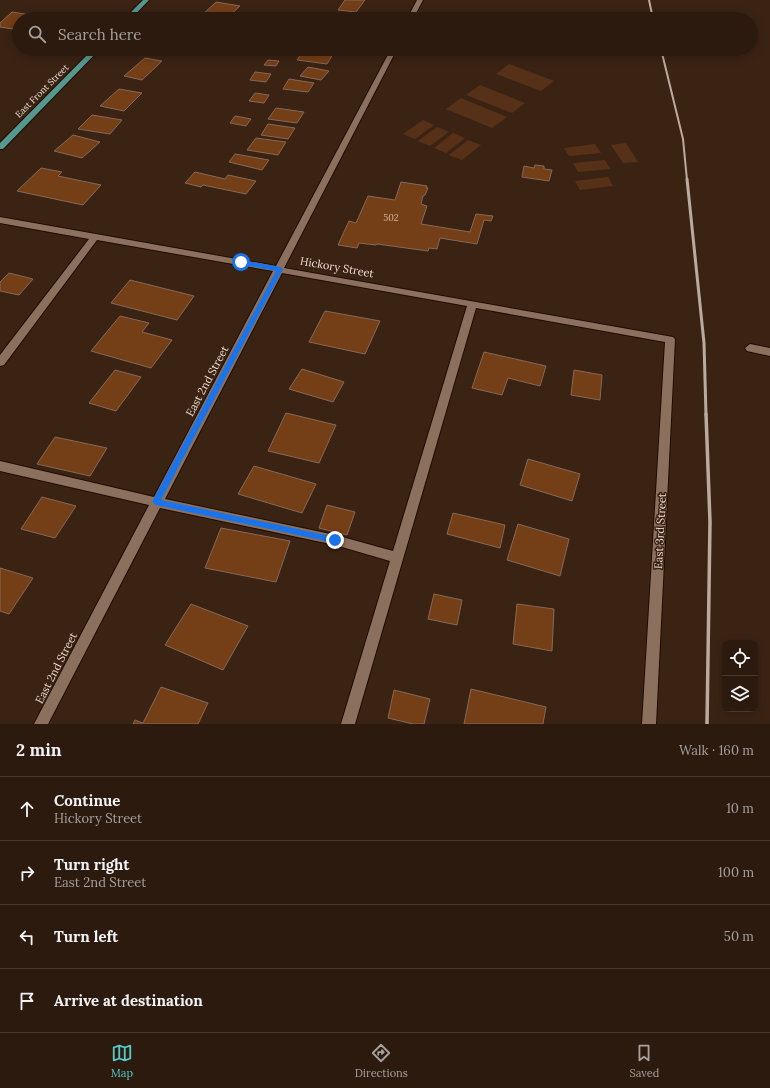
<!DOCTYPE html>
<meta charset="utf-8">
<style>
body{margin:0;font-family:Lora,serif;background:#342318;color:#f1f3f6}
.controls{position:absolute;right:12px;bottom:12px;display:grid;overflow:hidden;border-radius:8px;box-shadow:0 2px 10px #0003}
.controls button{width:36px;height:36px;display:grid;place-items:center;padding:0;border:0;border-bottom:1px solid #48382f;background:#2c1a0f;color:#f1f3f6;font:20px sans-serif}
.stop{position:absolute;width:12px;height:12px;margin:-9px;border:3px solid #1a73e8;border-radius:50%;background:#fff}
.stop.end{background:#1a73e8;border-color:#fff;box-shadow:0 1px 4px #0008}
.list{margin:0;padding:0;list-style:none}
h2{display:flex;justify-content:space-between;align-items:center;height:52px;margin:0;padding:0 16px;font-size:17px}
h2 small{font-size:13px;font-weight:400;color:#a6a19e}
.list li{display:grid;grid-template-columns:26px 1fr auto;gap:12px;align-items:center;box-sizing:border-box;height:64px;padding:0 16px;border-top:1px solid #48382f}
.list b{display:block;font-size:15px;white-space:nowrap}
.list p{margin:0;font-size:13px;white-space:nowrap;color:#a6a19e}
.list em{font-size:13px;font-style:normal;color:#a6a19e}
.icon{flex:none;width:22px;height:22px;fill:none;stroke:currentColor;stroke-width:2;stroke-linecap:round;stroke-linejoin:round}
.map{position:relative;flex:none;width:770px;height:724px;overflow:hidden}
.search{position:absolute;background:#2c1a0f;box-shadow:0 2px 10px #0003;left:12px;right:12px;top:12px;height:44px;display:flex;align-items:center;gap:10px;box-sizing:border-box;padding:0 14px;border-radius:22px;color:#a6a19e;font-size:15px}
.sheet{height:308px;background:#2c1a0f}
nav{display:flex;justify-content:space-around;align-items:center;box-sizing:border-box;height:56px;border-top:1px solid #48382f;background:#2c1a0f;font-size:11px;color:#a6a19e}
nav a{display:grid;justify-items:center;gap:2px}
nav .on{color:#53cdc9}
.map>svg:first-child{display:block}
.green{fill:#573117}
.building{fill:#743e17;stroke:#856958}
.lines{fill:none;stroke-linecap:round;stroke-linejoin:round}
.minor-casing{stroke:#210c01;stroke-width:2}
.major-casing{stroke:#210c01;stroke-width:2}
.minor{fill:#8c705e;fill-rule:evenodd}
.major{fill:#55988f;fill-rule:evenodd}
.rail-far2{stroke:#bcaa9f;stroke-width:2}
.rail-far1{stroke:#bcaa9f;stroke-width:3}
.rail{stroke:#bcaa9f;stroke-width:3.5}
.route{fill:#1a73e8}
.labels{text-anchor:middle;stroke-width:3;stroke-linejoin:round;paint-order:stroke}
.far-street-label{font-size:9px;fill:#ebdad1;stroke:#3b2314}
.number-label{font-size:9px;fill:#cdb3a2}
.street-label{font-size:11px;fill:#ebdad1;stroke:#3b2314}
</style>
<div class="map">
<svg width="770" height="724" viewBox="0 0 770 724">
<rect width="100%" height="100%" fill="#3b2314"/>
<g class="green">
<polygon points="509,64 554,81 541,91 496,74"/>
<polygon points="480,85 525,103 512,113 466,95"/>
<polygon points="461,98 507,117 492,128 446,109"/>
<polygon points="423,120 434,125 415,139 403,134"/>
<polygon points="437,127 449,132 430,146 418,141"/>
<polygon points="453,133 465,138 446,153 434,148"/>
<polygon points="468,140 481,145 462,160 449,155"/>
<polygon points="626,143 638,162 623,163 611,145"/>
<polygon points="595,144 601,153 569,156 564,148"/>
<polygon points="605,160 610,169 578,172 573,163"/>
<polygon points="608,177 613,186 580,190 575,181"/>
</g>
<g class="building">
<polygon points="345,0 365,0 356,12 338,10"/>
<polygon points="216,2 240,6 226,19 199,18"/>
<polygon points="12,12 31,15 25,19 19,19 19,30 0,27 0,23"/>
<polygon points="151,49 172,49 168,53 149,51"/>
<polygon points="316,49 335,51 327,64 297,60 303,51 313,52"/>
<polygon points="145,58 162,61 142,80 124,76"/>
<polygon points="268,60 279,61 276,66 264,65"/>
<polygon points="308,67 329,71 321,80 300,76"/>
<polygon points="255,72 271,74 266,82 250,80"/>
<polygon points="289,79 314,83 308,92 283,89"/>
<polygon points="119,89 142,93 124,111 100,106"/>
<polygon points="255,93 269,95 264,103 249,101"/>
<polygon points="276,108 304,112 297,123 268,119"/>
<polygon points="92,115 122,120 110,134 78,129"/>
<polygon points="235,116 251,119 246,126 230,123"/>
<polygon points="268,124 295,128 288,139 261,135"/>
<polygon points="73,135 100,142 82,158 54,151"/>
<polygon points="256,138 286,142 278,155 247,150"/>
<polygon points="235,154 269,160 262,170 229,162"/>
<polygon points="535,165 544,166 544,169 552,170 549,181 522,177 524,166 534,168"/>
<polygon points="41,168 62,172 58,176 101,185 83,205 17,191"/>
<polygon points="195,172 225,179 228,175 256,181 246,194 203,185 201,187 185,183"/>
<polygon points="401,182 427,186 426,188 428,188 425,195 423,196 421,204 427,206 421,224 470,232 476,214 493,216 491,221 484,220 477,244 440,238 437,249 429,248 428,251 377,244 376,245 359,243 357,248 338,245 349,221 356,223 368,196 395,200"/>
<polygon points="9,273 33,279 19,295 0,291 0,282"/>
<polygon points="130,280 194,296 177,320 111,303"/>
<polygon points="325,311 380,321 365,354 309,342"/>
<polygon points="120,316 149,323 142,332 172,340 151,368 91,351"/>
<polygon points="484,352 546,366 540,386 508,378 502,395 472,388"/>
<polygon points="302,369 344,382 333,402 289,389"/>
<polygon points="115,370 141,377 116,411 89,403"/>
<polygon points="574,370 602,375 600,400 571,395"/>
<polygon points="286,413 336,425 319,463 268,451"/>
<polygon points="55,437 107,448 90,476 37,464"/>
<polygon points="528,459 580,474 572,501 520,485"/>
<polygon points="254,466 316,484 302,513 238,494"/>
<polygon points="42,497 76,506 55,538 21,529"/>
<polygon points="327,505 355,512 347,535 319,528"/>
<polygon points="453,513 505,525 500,548 447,534"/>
<polygon points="518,524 569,539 560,576 507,560"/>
<polygon points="221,528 290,541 276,582 205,568"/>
<polygon points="0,568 33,578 9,614 0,611"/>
<polygon points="434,594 462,600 457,625 428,619"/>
<polygon points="191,604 248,626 223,670 165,645"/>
<polygon points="517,604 554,609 552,651 513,644"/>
<polygon points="161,687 208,703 198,724 133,724 135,720 143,723"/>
<polygon points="471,689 546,707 543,724 464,724"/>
<polygon points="394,690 430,699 424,724 413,724 388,718"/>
</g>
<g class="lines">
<g class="minor-casing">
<g id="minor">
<polygon points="417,0 423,0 413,19 407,19"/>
<path d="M 391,49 L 397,49 L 284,268 L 673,337 L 675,339 L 656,724 L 642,724 L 665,342 L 476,308 L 355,724 L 341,724 L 390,561 L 335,545 L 160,508 L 48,724 L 34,724 L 149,505 L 0,471 L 0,461 L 154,497 L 273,271 L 97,240 L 4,365 L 0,366 L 0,355 L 89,239 L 0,223 L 0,217 L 276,266 ZM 282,273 L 467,306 L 393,551 L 335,535 L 165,499 Z"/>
<polygon points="750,344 770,348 770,356 747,351 745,348"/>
</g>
</g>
<g class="major-casing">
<g id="major">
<polygon points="143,0 149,0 131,19 124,19"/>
<polygon points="93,49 100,49 3,149 0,149 0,143"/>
</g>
</g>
<use href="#minor" class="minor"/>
<use href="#major" class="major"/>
<g class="rail-far2">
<polyline points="649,0 653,19"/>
<polyline points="661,49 683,139 687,180"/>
</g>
<polyline class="rail-far1" points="687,179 704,343 706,415"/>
<polyline class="rail" points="706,414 710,522 707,724"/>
</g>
<polygon class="route" points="241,260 280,267 283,269 161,500 335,537 339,540 335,543 156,505 152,502 276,271 239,264 239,261"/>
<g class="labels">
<g class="far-street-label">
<text transform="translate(42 91) rotate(-45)" y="3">East Front Street</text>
</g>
<g class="number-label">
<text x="391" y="221">502</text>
</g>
<g class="street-label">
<text transform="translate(337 267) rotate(10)" y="4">Hickory Street</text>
<text transform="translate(207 381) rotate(-62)" y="4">East 2nd Street</text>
<text transform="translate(660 531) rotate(-87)" y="4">East 3rd Street</text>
<text transform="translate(56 668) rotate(-63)" y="4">East 2nd Street</text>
</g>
</g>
</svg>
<div class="controls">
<button><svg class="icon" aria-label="locate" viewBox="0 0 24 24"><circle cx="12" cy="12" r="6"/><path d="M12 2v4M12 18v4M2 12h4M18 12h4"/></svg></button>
<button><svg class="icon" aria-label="layers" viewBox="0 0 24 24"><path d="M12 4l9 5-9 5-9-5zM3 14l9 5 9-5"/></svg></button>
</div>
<div class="stop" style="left:241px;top:262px"></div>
<div class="stop end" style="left:335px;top:540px"></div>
<div class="search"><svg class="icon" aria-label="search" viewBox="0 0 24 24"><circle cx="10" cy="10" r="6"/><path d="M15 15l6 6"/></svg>Search here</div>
</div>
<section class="sheet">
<h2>2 min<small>Walk · 160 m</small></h2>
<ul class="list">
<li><svg class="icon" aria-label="ahead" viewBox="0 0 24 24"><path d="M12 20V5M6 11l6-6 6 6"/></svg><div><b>Continue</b><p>Hickory Street</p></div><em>10 m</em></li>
<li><svg class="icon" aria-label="right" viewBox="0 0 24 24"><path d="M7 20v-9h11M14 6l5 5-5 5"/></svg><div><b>Turn right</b><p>East 2nd Street</p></div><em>100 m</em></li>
<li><svg class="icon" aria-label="left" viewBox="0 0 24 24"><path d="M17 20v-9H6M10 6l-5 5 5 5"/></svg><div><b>Turn left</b></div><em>50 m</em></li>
<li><svg class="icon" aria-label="arrive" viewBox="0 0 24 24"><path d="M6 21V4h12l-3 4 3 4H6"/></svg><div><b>Arrive at destination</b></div></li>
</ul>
</section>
<nav>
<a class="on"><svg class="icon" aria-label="map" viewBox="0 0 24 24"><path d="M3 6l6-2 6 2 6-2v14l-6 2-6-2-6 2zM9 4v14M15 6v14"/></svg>Map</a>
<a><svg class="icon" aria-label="directions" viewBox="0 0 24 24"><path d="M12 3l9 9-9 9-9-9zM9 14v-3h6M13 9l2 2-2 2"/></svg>Directions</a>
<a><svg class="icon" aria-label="saved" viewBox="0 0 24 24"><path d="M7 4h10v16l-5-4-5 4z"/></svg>Saved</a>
</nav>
